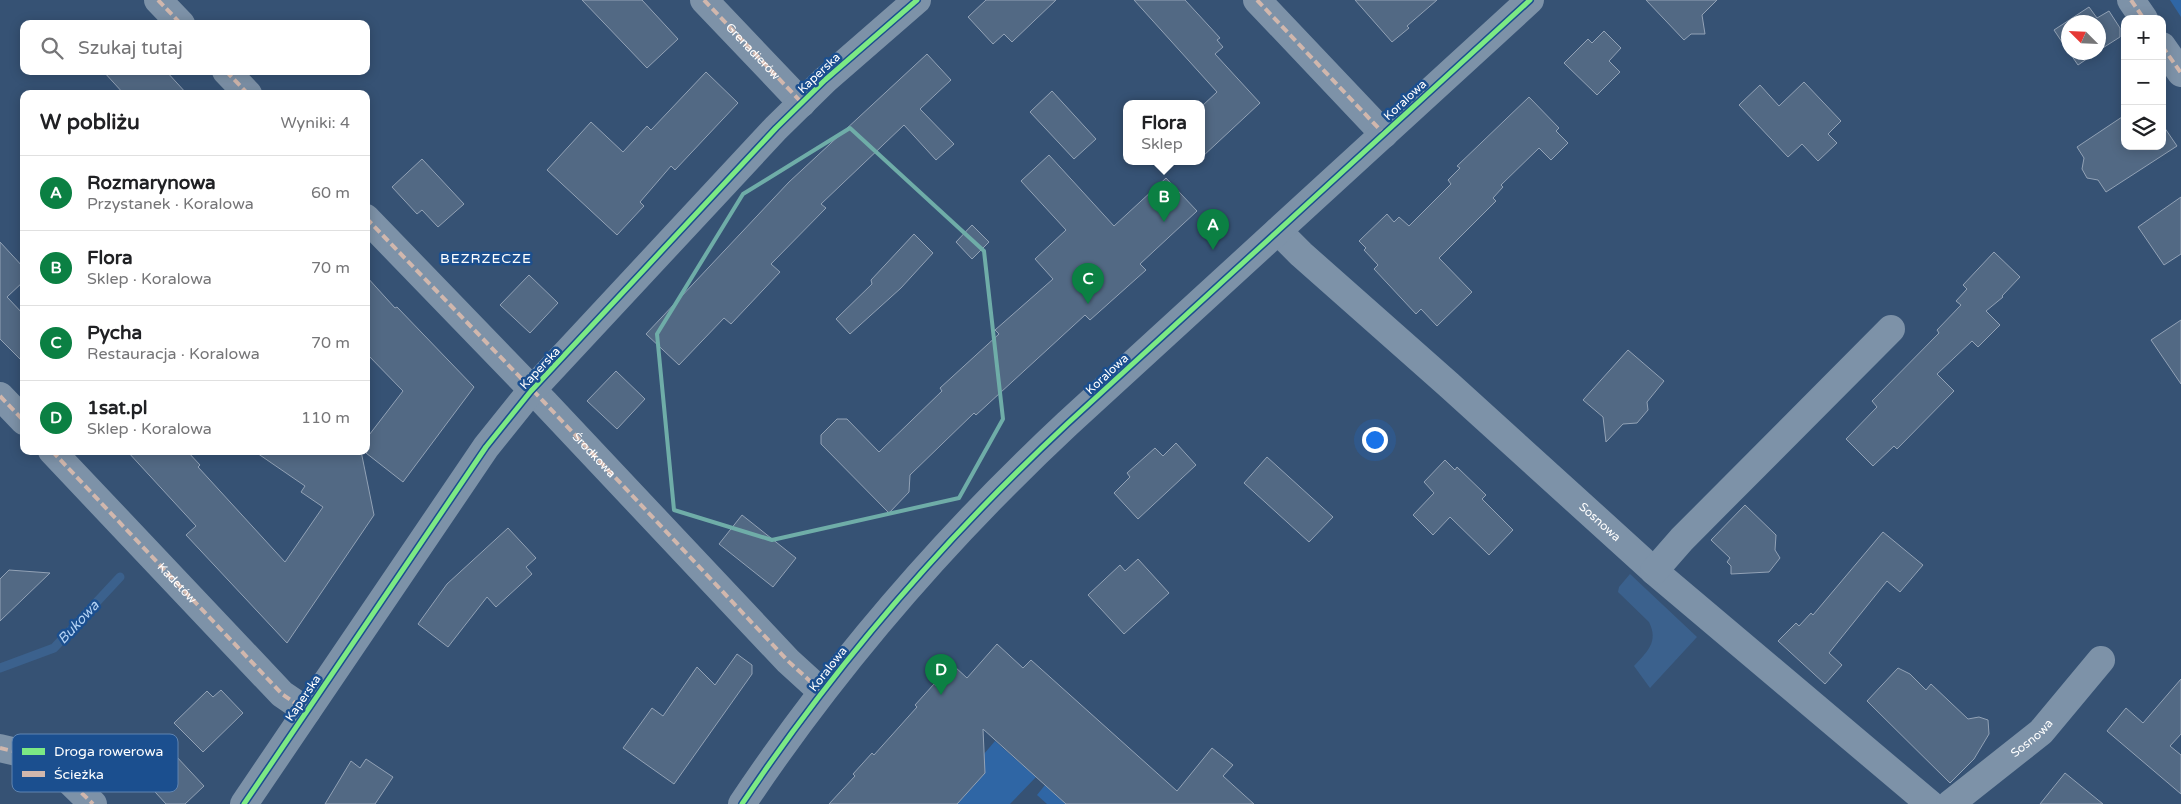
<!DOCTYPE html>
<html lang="pl">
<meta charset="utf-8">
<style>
body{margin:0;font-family:"Varela Round",sans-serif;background:#f6f6f6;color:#202124}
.controls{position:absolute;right:15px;top:15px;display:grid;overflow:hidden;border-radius:10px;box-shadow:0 2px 12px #0003}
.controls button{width:45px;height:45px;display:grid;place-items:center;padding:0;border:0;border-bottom:1px solid #e0e0e0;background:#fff;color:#202124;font:25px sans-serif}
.compass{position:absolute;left:2061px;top:15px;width:45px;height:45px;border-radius:50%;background:#fff;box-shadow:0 2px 12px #0003;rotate:294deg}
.you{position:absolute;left:1374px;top:439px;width:18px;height:18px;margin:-12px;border:4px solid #fff;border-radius:50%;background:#1a73e8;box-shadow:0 0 0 8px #1a73e833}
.badge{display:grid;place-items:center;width:32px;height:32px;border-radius:50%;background:#0b8043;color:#fff;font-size:16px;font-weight:700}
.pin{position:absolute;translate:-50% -41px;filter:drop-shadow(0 1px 2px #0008)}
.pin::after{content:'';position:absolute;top:26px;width:18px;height:15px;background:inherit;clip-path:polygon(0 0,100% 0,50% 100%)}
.popup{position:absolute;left:1123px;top:100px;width:82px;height:65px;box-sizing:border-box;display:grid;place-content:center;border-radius:10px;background:#fff;filter:drop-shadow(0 1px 4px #0005);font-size:16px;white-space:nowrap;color:#757577}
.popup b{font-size:19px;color:#202124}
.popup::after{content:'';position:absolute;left:50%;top:100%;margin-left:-10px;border:10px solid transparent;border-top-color:#fff}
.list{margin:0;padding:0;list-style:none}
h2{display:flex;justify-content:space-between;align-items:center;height:65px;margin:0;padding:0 20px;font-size:21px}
h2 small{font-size:16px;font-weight:400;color:#757577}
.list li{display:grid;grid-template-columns:32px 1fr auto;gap:15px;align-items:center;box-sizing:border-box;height:75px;padding:0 20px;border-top:1px solid #e0e0e0}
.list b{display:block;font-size:19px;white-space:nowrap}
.list p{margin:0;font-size:16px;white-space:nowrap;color:#757577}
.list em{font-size:16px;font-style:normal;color:#757577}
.icon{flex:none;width:28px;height:28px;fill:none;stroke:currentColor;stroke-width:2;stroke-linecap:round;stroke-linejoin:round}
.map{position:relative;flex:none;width:2181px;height:804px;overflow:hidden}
.search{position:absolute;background:#fff;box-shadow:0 2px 12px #0003;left:20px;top:20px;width:350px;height:55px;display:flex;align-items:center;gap:12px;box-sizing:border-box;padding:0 18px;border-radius:10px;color:#757577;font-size:19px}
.panel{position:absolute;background:#fff;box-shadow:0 2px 12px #0003;left:20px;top:90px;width:350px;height:365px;border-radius:10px}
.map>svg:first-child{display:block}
.green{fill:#2f66a5}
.water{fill:#3b618d}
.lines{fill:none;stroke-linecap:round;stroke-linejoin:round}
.stream{stroke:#3b618d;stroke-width:9}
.building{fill:#526984;stroke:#92a2b6}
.minor{stroke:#7d92a8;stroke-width:28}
.quiet{stroke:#d1b7ad;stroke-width:4;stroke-dasharray:8 4;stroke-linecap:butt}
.cycleway-casing{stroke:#1b4f8f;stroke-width:8}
.cycleway{stroke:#7ce984;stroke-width:5}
.marked{fill:none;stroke:#6fada8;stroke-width:4;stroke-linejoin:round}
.labels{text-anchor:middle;stroke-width:5;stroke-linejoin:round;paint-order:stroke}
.street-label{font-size:12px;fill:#fff;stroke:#1b4f8f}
.neighbourhood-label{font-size:14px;letter-spacing:1px;fill:#fff;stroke:#1b4f8f}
.water-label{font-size:14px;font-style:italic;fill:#b5d3f5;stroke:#1b4f8f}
.key{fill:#1b4f8f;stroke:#5f84b1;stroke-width:1}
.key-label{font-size:14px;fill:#fff}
</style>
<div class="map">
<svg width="2181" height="804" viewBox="0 0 2181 804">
<rect width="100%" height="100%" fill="#365274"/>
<g class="green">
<polygon points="2170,0 2181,0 2181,17"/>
<polygon points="995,741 1036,777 1010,804 957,804 985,773 978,761"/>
<polygon points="1045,785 1066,804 1047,804 1037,795"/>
</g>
<path class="water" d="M 1630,574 L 1697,637 L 1650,688 L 1634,666 C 1647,652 1659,642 1649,622 L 1618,592 L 1619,587 Z"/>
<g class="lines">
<polyline class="stream" points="0,668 54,648 120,577"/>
</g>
<g class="building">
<polygon points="582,0 642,0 678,39 647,68"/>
<polygon points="986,0 1056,0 1012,42 1004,34 993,44 968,17"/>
<polygon points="1134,0 1185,0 1220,38 1217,40 1223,47 1215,54 1260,103 1202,157 1202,106 1217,92"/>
<polygon points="1355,0 1437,0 1407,26 1409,28 1392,42"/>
<polygon points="1646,0 1717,0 1702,15 1705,34 1691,34 1684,40"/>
<polygon points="2089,7 2097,18 2109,11 2120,28 2120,37 2098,51 2098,22 2068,22 2068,51 2054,30"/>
<polygon points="1604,31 1621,48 1609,61 1620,72 1597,95 1564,63 1588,39 1592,43"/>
<polygon points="2069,52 2097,52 2078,65"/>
<polygon points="927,54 951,80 920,109 954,144 936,160 904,125 821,204 826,208 771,264 780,272 731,324 724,318 679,365 646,334 789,182"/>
<polygon points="103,71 166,71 187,94 124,94"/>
<polygon points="706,72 738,103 675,170 671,166 640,202 644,206 617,235 547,170 591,122 623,152 647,126 651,130"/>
<polygon points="1804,82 1841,121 1828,134 1837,143 1818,161 1802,144 1788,157 1739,105 1760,85 1779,106"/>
<polygon points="1052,91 1096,139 1074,159 1030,112"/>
<polygon points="1529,97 1559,128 1556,131 1568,143 1551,160 1539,148 1501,185 1503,187 1493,198 1496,201 1439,258 1472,292 1437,326 1421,309 1416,314 1374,269 1378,265 1364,250 1366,248 1359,241 1387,214 1394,222 1399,217 1409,226 1451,184 1448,180 1460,168 1457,166"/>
<polygon points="2125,115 2125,146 2162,146 2162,124 2177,146 2106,192 2098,180 2087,178 2082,169 2084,158 2077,147"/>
<polygon points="1049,155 1114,226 1166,178 1197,211 1140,264 1146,270 1090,320 1085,315 976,415 974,413 910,475 909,492 889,513 821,444 821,435 837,419 847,419 879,452 942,391 940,388 999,334 995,330 1053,279 1035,259 1066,230 1021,181"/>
<polygon points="422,159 464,204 438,227 422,210 417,214 392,187"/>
<polygon points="2181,197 2181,254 2164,265 2138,227"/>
<polygon points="972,225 989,242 972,259 956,242"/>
<polygon points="914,234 933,253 901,288 850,334 836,319 872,284 871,280"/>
<polygon points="0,242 24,268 24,281 7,297 24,315 24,363 0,339"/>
<polygon points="1994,252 2020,277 2002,296 2003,297 1986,311 2000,325 1978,347 1972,341 1937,374 1954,391 1897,449 1894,446 1873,466 1846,439 1877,407 1872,401 1939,333 1937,330 1961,305 1956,301 1967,289 1963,285"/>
<polygon points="529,275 558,303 530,333 500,305"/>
<polygon points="366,276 395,308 397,307 474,387 403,482 366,453 366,439 403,391 366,353"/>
<polygon points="2181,320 2181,384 2151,340"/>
<polygon points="1628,350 1664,381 1647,402 1648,410 1637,423 1623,424 1606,442 1603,417 1583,400"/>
<polygon points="616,371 645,399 617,429 587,401"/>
<polygon points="1176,443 1196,465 1138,519 1114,493 1130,477 1127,473 1155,448 1163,456"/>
<polygon points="127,451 187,451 200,465 198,467 285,562 323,507 301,492 305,486 254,451 361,451 374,515 287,643 186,535 196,526"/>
<polygon points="1267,457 1333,517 1309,542 1244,483"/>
<polygon points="1445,460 1455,470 1457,467 1486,495 1482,499 1513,530 1489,555 1450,517 1433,535 1413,515 1434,493 1424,482"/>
<polygon points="1745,505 1776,535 1775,550 1780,558 1769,572 1731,574 1731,566 1727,562 1730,558 1711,540"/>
<polygon points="742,515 796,558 773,587 719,544"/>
<polygon points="508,528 536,558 526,567 532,574 496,607 487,597 448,647 418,624 447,584"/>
<polygon points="1883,532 1923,565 1900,592 1887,581 1829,653 1842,665 1825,684 1778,641 1796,623 1799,626 1811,613 1813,615"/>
<polygon points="1138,559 1169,593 1124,634 1088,595 1120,565 1125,571"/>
<polygon points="9,570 50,573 0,621 0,579"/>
<polygon points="997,644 1023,668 1031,660 1177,791 1212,748 1233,765 1223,776 1254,804 1066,804 983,729 985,773 957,804 829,804 855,776 853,774 872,753 874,755 917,707 915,705 934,684 936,686 954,666 967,678"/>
<polygon points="737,654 752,665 752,674 674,784 623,748 652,708 663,716 697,667 715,685"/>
<polygon points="1898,668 1910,674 1926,690 1931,684 1968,719 1979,717 1988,720 1989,734 1974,759 1950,783 1867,701"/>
<polygon points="2181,679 2181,734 2170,746 2181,755 2181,794 2107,731 2126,708 2143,723"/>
<polygon points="221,690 243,713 203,752 174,723 207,691 213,697"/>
<polygon points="175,755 204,786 185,804 166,804 146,782"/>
<polygon points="366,759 393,777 375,804 325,804 351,761 360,768"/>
<polygon points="2065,773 2103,804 2040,804"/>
</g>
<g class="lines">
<g class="minor">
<polyline points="158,0 181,24"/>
<path id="s1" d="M 704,0 L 802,103"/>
<polyline points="1257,0 1384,134"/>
<polyline points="2131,0 2144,19"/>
<polyline points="2162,46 2181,73"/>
<polyline points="226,71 248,94"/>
<path id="s2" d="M 366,218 L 545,403 L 788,661 L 822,692"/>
<path id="s3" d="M 1278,231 L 1301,254 L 1449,385 L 1654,571 L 1930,804"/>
<polyline points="0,396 24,421"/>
<polyline points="52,451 282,694 307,711"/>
<polyline points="1654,571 1682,539 1891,329"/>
<polyline points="0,748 38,757 52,764 93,804"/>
<polyline points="244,804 486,447 531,391 776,128 825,80 917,0"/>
<path d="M 742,804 C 835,665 945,538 1067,424 L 1530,0"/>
<path id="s4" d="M 1950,804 L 2041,732 L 2101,660"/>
</g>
<g class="quiet">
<polyline points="158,0 181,24"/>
<polyline points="704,0 802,103"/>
<polyline points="1257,0 1384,134"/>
<polyline points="2131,0 2144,19"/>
<polyline points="2162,46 2181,73"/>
<polyline points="226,71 248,94"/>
<polyline points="366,218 545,403 788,661 822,692"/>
<polyline points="0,396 24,421"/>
<path id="s5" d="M 52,451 L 282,694 L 307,711"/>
<polyline points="0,748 38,757 52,764 93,804"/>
</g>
<g class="cycleway-casing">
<g id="cycleway">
<polyline points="244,804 486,447 531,391 776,128 825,80 917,0"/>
<path d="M 742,804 C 835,665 945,538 1067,424 L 1530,0"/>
</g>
</g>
<use href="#cycleway" class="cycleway"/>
</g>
<path class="marked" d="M 850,128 L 984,251 L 1003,419 L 959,498 L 772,540 L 674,510 L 657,334 L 743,194 Z"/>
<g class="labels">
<g class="street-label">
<text dy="4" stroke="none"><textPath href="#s1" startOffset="71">Grenadierów</textPath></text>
<text transform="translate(819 73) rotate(-43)" y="4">Kaperska</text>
<text transform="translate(1405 100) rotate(-43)" y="4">Koralowa</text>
<text transform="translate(540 368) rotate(-47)" y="4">Kaperska</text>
<text transform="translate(1107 374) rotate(-43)" y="4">Koralowa</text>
<text dy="4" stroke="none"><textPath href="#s2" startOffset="329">Środkowa</textPath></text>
<text dy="4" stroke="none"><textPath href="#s3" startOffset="434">Sosnowa</textPath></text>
<text dy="4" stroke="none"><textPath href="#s5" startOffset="182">Kadetów</textPath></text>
<text transform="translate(828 669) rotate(-52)" y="4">Koralowa</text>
<text transform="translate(303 698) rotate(-56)" y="4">Kaperska</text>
<text dy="4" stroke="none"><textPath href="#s4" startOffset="105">Sosnowa</textPath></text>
</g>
<g class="neighbourhood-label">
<text x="486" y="263">BEZRZECZE</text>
</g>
<g class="water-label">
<text transform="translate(78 622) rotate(-47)" y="5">Bukowa</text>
</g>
</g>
<rect x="12" y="734" width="166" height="58" rx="8" class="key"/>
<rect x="22" y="748" width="23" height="7" fill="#7ce984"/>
<rect x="22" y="771" width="23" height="6" fill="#d1b7ad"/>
<g class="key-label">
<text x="54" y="756">Droga rowerowa</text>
<text x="54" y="779">Ścieżka</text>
</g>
</svg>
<div class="controls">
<button>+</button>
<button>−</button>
<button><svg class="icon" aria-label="layers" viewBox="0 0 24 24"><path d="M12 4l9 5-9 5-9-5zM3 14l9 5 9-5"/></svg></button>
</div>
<svg class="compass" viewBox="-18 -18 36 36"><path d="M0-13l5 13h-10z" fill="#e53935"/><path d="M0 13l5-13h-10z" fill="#757577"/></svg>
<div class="you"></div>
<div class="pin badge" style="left:1213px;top:250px">A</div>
<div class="pin badge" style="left:1164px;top:222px">B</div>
<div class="popup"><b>Flora</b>Sklep</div>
<div class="pin badge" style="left:1088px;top:304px">C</div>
<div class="pin badge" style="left:941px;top:695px">D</div>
<div class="search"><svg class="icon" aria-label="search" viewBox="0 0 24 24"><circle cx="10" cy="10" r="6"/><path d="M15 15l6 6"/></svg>Szukaj tutaj</div>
<section class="panel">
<h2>W pobliżu<small>Wyniki: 4</small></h2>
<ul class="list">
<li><span class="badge">A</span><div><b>Rozmarynowa</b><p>Przystanek · Koralowa</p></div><em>60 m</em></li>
<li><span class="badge">B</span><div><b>Flora</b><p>Sklep · Koralowa</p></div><em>70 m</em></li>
<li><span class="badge">C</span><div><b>Pycha</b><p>Restauracja · Koralowa</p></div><em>70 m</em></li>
<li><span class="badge">D</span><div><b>1sat.pl</b><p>Sklep · Koralowa</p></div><em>110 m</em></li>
</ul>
</section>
</div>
